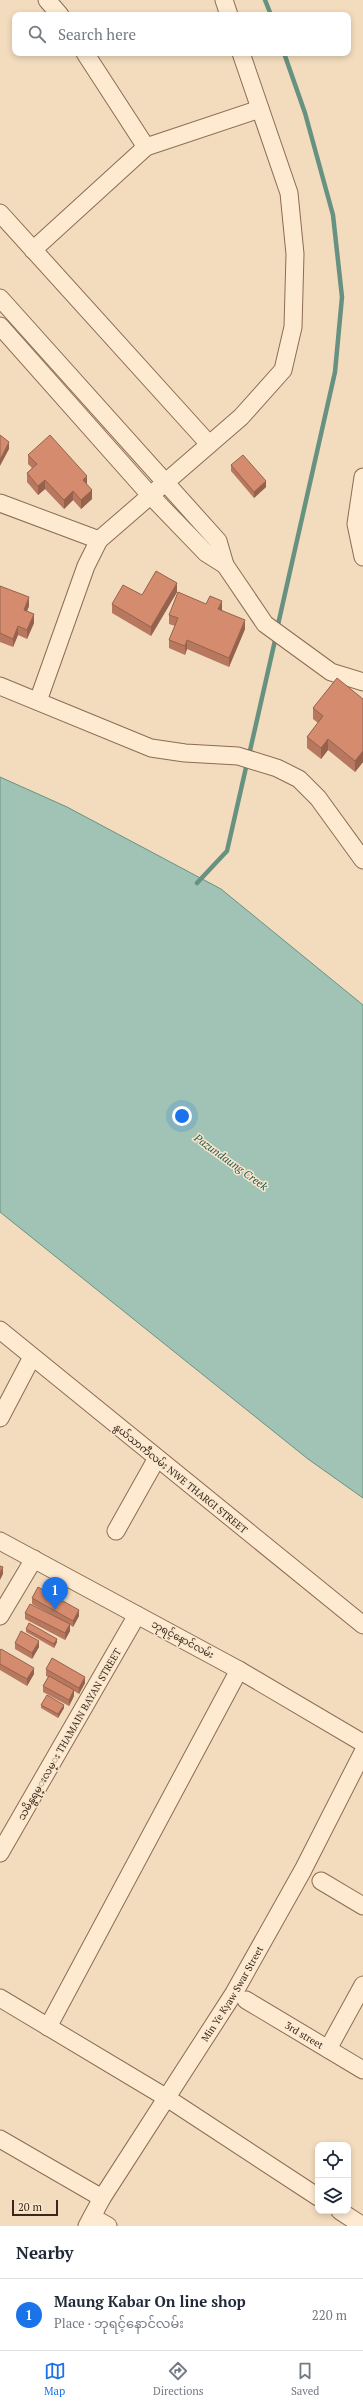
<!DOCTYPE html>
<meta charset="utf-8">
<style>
body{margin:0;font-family:"PT Serif","Noto Sans Myanmar",serif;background:#f2f2f3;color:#1f2937}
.controls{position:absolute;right:12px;bottom:12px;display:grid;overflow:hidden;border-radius:8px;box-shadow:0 2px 6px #0003}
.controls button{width:36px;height:36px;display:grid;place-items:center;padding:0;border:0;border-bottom:1px solid #e0e1e3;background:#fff;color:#1f2937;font:20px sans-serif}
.scale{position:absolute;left:12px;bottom:10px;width:46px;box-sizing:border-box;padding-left:4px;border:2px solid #3a261a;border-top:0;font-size:11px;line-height:14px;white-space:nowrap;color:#3a261a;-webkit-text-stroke:3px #f9e7cd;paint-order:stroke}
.you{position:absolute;left:182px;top:1116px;width:14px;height:14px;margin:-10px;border:3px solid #fff;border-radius:50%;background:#1a73e8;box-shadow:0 0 0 6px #1a73e833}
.badge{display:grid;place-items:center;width:26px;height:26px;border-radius:50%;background:#1a73e8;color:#fff;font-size:13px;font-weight:700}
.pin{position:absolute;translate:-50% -33px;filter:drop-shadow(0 1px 2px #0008)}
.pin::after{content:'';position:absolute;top:21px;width:14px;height:12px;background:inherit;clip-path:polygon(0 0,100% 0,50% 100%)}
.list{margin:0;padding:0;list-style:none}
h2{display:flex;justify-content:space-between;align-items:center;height:52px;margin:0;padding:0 16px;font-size:17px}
h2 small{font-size:13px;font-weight:400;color:#747a83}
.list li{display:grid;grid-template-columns:26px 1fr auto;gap:12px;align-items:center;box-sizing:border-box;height:72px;padding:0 16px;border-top:1px solid #e0e1e3}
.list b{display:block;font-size:15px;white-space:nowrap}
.list p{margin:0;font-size:13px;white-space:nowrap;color:#747a83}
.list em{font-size:13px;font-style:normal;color:#747a83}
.icon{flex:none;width:22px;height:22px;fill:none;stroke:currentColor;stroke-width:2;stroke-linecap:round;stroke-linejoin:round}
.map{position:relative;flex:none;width:363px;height:2226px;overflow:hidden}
.search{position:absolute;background:#fff;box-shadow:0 2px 6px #0003;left:12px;right:12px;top:12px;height:44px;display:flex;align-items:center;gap:10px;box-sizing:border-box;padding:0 14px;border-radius:8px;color:#747a83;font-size:15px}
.sheet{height:124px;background:#fff}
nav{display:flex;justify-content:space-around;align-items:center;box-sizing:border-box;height:56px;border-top:1px solid #e0e1e3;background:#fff;font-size:11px;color:#747a83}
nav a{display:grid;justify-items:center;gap:2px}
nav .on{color:#1a73e8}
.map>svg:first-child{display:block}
.water{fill:#a1c3b5;stroke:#679282}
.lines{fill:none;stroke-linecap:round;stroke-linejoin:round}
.stream{stroke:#679282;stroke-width:4.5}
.minor-casing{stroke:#8d6b54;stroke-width:19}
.minor{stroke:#fdead1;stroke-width:17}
.wall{fill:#b7785f}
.shaded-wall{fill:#95624d}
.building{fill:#d58c6e;stroke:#95624d}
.labels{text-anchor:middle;stroke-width:3;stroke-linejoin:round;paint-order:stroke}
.street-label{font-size:10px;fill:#3a261a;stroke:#f9e7cd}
.water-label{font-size:11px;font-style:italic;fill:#285c52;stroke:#f9e7cd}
</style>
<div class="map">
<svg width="363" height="2226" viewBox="0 0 363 2226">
<rect width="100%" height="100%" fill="#f3dcbd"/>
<polygon class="water" points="0,777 67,807 221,889 363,1005 363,1498 308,1459 0,1212"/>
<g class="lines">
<g class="stream">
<polyline points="265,0 271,15"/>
<polyline points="277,629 335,372 342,297 333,215 305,113 284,53"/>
<polyline points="249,755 276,636"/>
<polyline points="197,883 227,851 247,763"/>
</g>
<g class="minor-casing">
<g id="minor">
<polyline points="47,0 60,15"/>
<polyline points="224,0 229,15"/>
<polyline points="85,53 146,147"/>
<polyline points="0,213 209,444"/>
<polyline points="33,250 146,147 260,109"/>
<polyline points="0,298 218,541 225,565 265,624 331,672 363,682"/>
<polyline points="0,326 150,495 206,553 225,565"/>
<polyline points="363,477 356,524 363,557"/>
<polyline points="0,503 99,540"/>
<polyline points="0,686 151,748 185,753 238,756 277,768 299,779 318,798 363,860"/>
<polyline points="38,701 86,566 99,540 241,417 283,370 293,327 295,254 289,193 241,53"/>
<polyline points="0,1330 363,1625"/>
<polyline points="0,1418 32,1357"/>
<polyline points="116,1531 157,1458"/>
<polyline points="0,1541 239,1670 363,1743"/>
<polyline points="0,1616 34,1559"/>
<polyline points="0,1853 137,1615"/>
<polyline points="321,1881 363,1906"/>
<polyline points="0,1998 167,2098 318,2197"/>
<path id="s1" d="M 246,2000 L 363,2070"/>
<polyline points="48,2027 239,1670"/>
<polyline points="328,2049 363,1985"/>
<polyline points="0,2139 102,2198"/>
<polyline points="340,2211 363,2226"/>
<polyline points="92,2217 108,2226"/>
<path id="s2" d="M 87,2226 L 102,2198 L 234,1993 L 303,1870 L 363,1752"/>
</g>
</g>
<use href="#minor" class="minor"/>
</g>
<g class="wall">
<polygon points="28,455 87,485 92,499 81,509 73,500 64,509 45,489 38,495 27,482 27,473 32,468 28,464"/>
<polygon points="231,465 266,487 254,498 231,471"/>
<polygon points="0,586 29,606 27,611 34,623 27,639 18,635 13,647 0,642"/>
<polygon points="177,592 151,636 112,613 112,604 142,595"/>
<polygon points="206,604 222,610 245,629 229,667 187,649 185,655 169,648 169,640 175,626 169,624 169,615"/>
<polygon points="363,699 363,762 355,772 328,750 321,759 307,748 307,737 318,723 313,719 313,708"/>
<polygon points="32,1598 79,1616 73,1627 70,1625 70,1631 65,1640 25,1619 25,1613 54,1616 32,1604"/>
<polygon points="26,1629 57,1642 54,1648 26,1632"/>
<polygon points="15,1643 39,1647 32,1659 15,1649"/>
<polygon points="0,1650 34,1674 27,1686 0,1670"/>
<polygon points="46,1669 85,1683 79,1694 74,1691 74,1696 69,1706 43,1692 43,1686 48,1677 46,1676"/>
<polygon points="41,1705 64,1708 58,1718 41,1708"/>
</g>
<g class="shaded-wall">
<polygon points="9,442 9,449 0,466 0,460"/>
<polygon points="87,476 87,485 83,480"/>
<polygon points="45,480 45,489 38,495 38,486"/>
<polygon points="266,481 266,487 254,498 254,492"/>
<polygon points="92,490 92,499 81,509 81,500"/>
<polygon points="73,491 73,500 64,509 64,500"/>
<polygon points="177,583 177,592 151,636 151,627"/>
<polygon points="29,597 29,606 24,619 24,610"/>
<polygon points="222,601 222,610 218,618 218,609"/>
<polygon points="34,614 34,623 27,639 27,630"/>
<polygon points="245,620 245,629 229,667 229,658"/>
<polygon points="18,626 18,635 13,647 13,639"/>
<polygon points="187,640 187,649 185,655 185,646"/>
<polygon points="328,739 328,750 321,759 321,748"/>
<polygon points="363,751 363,762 355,772 355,761"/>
<polygon points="3,1567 3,1574 0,1580 0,1574"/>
<polygon points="79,1610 79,1616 73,1627 73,1621"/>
<polygon points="70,1624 70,1631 65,1640 65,1633"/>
<polygon points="57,1639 57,1642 54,1648 54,1644"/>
<polygon points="39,1641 39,1647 32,1659 32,1653"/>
<polygon points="34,1668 34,1674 27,1686 27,1679"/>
<polygon points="85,1677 85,1683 79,1694 79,1688"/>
<polygon points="74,1690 74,1696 69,1706 69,1700"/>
<polygon points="64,1705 64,1708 58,1718 58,1714"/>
</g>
<g class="building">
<polygon points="0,435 9,442 0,460"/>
<polygon points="50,435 87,476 83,480 92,490 81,500 73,491 64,500 45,480 38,486 27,473 37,464 28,455"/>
<polygon points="243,455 266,481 254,492 231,465"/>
<polygon points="156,571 177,583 151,627 112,604 123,585 142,595"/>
<polygon points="0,586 29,597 24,610 34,614 27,630 18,626 13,639 0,633"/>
<polygon points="178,592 206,604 210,596 222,601 218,609 245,620 229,658 187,640 185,646 169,640 178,618 169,615"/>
<polygon points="337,678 363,699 363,751 355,761 328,739 321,748 307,737 323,716 313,708"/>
<polygon points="0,1566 3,1567 0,1574"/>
<polygon points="38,1587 79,1610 73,1621 32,1598"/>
<polygon points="30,1604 70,1624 65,1633 25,1613"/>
<polygon points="29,1623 57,1639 54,1644 26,1629"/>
<polygon points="21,1631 39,1641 32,1653 15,1643"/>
<polygon points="1,1649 34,1668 27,1679 0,1664 0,1650"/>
<polygon points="52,1658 85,1677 79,1688 46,1669"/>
<polygon points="49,1676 74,1690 69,1700 43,1686"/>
<polygon points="47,1695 64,1705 58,1714 41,1705"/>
</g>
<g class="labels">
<g class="street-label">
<text transform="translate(181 1478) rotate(39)" y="4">နွယ်သာကီလမ်း NWE THARGI STREET</text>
<text transform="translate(183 1639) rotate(28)" y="4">ဘုရင့်နောင်လမ်း</text>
<text transform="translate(69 1734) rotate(-60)" y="4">သမိန္ဗရမ္းလမ္း THAMAIN BAYAN STREET</text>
<text dy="4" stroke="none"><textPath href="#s2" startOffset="274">Min Ye Kyaw Swar Street</textPath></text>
<text dy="4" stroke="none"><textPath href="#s1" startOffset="68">3rd street</textPath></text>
</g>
<g class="water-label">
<text transform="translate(231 1162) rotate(36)" y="4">Pazundaung Creek</text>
</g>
</g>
</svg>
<div class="controls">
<button><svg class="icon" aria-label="locate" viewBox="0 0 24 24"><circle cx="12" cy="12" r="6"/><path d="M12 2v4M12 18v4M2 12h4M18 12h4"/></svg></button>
<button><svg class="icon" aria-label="layers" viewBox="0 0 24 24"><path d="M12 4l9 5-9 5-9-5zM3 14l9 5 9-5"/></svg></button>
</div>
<div class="scale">20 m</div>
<div class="you"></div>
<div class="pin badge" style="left:55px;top:1610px">1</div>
<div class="search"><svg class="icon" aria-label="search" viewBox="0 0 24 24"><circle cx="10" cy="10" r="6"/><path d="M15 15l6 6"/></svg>Search here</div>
</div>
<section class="sheet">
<h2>Nearby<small></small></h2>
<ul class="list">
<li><span class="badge">1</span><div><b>Maung Kabar On line shop</b><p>Place · ဘုရင့်နောင်လမ်း</p></div><em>220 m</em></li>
</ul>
</section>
<nav>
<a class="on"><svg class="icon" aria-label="map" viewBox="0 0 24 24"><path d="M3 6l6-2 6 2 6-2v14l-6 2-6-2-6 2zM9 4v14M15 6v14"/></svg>Map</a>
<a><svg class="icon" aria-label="directions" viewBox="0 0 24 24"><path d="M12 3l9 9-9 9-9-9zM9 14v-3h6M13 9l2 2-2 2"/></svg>Directions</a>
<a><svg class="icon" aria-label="saved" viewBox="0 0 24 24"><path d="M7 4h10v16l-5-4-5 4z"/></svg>Saved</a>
</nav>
